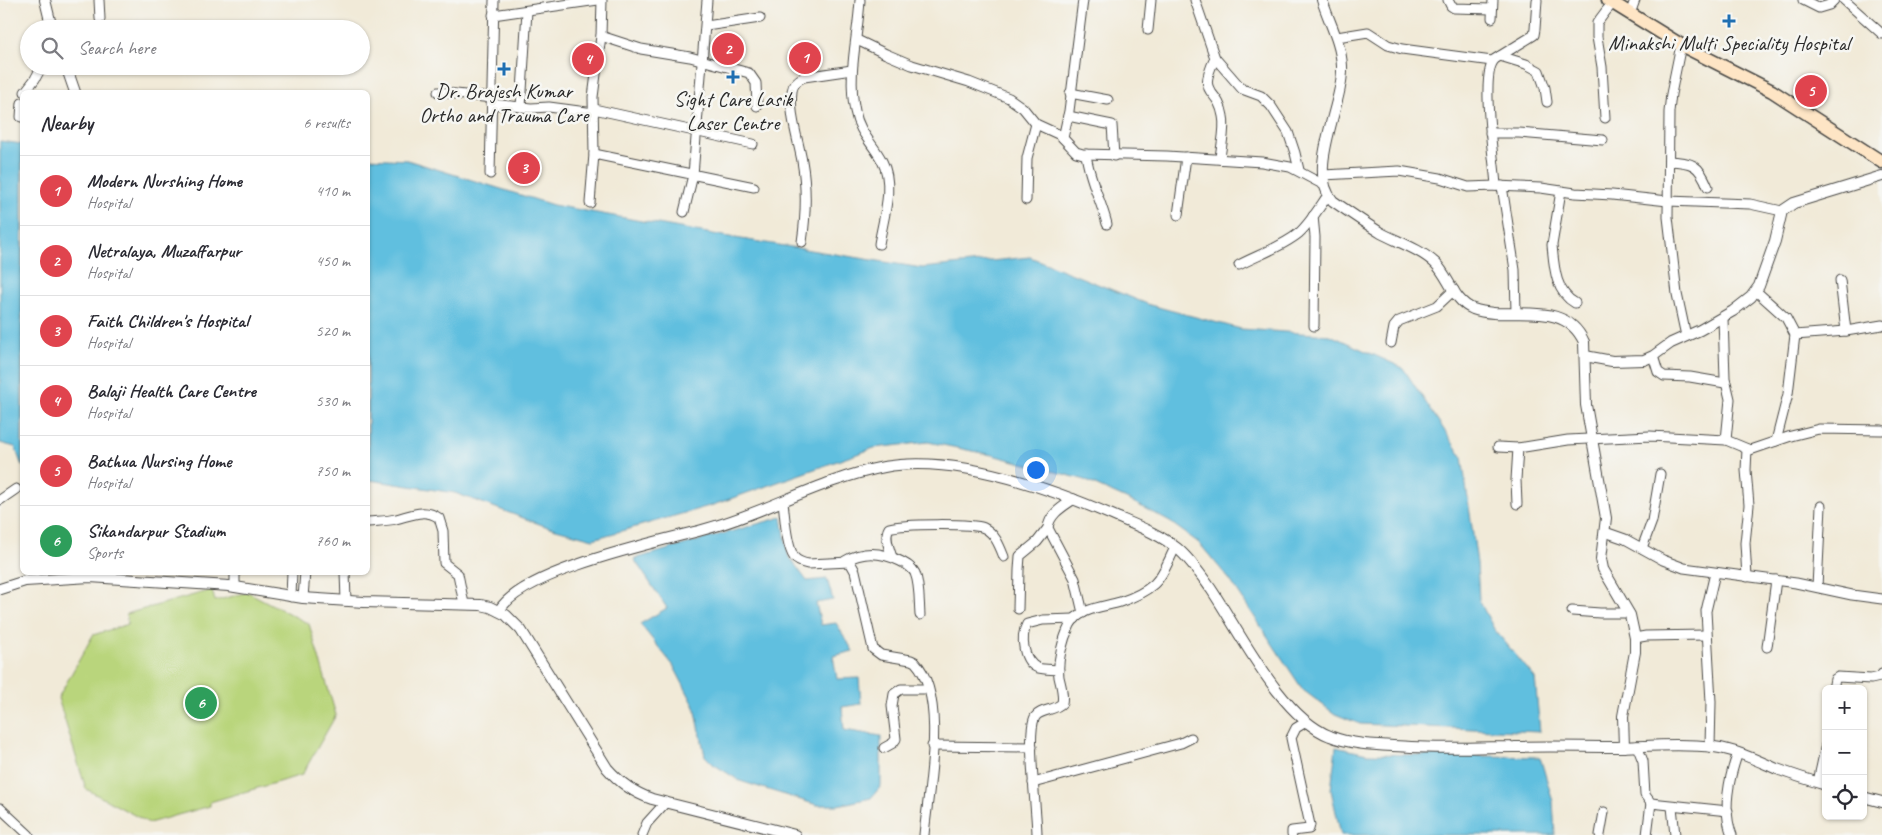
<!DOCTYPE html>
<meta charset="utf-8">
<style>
body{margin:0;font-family:Caveat,sans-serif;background:#f7f7f7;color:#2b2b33}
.controls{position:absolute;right:15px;bottom:15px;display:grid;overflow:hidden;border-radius:8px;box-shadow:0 1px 4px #0004}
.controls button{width:45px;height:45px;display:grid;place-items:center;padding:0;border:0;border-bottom:1px solid #e1e1e2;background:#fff;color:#2b2b33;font:25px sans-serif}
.you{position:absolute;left:1035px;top:469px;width:18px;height:18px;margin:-12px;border:4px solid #fff;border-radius:50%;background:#1a73e8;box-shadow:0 0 0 8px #1a73e833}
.badge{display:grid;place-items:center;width:32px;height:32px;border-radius:50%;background:#0b8043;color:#fff;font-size:16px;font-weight:700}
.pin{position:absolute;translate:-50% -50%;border:2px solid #fff;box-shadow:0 1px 5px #0006}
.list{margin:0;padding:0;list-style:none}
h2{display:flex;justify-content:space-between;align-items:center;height:65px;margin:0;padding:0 20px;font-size:21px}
h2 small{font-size:16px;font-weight:400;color:#7c7c81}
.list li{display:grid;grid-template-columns:32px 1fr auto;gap:15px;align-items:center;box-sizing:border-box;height:70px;padding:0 20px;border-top:1px solid #e1e1e2}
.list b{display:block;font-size:19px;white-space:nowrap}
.list p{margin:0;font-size:16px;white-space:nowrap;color:#7c7c81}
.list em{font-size:16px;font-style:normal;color:#7c7c81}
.icon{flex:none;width:28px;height:28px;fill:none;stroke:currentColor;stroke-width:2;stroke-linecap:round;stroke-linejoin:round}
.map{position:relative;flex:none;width:1882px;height:835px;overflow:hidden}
.search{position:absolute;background:#fff;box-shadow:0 1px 4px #0004;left:20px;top:20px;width:350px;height:55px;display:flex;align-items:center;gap:12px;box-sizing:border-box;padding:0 18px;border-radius:28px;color:#7c7c81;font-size:19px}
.panel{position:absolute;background:#fff;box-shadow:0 1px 4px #0004;left:20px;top:90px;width:350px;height:485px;border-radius:8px}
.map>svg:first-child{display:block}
.green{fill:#b9d57b;stroke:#728053}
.water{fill:#61bfdf;stroke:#467585}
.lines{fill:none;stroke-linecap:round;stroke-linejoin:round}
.minor-casing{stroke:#494845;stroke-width:11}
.tertiary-casing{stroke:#494845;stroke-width:12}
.secondary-casing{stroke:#494845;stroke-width:15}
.minor{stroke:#fff;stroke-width:9}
.tertiary{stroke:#fff;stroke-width:10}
.secondary{stroke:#fee5c5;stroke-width:12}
.poi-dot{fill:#1f6fb2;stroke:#f6f6f2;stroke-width:2}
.labels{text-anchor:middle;stroke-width:5;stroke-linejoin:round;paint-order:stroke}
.poi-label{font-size:21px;fill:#2b2b2b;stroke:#f6f6f2}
</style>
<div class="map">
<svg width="1882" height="835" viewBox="0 0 1882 835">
<rect width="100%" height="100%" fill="#f6f6f2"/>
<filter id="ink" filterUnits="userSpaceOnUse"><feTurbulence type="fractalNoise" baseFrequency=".02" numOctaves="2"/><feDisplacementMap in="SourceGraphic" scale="10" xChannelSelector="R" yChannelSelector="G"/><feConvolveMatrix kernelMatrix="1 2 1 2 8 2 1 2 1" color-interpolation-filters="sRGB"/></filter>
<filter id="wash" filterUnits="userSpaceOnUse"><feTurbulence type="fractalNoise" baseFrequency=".0096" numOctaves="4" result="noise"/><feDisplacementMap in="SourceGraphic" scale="20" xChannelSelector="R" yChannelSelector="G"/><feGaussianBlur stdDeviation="1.12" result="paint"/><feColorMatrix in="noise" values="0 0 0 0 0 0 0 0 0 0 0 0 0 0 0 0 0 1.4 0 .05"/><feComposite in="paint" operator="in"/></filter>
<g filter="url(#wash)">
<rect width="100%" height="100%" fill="#f1ead8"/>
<polygon class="green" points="212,590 215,601 248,592 309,624 336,715 302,775 210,802 210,806 149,823 86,789 58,698 93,635 128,624 126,614"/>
<g class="water">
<polygon points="0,141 22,144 22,466 15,447 0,443"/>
<polygon points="368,158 407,160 553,205 735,238 922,268 1030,257 1150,305 1241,329 1330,335 1403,368 1462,457 1477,563 1479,600 1494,629 1535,678 1540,732 1360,724 1335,714 1303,690 1230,580 1199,543 1170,522 1133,502 1082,479 992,455 928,442 874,448 713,505 593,539 545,526 455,493 370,480 368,479"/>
<polygon points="782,517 788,555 807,581 827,579 833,600 816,603 821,625 836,623 853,651 833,656 837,679 859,678 861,704 842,707 844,730 881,736 881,786 871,798 838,805 817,805 740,781 713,764 705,756 695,707 673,665 640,624 667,608 634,559"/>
<polygon points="1336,747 1367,754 1540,757 1553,801 1555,835 1341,835 1331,790"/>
</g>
</g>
<g filter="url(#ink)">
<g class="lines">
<g class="minor-casing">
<g id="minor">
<polyline points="99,0 100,19"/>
<path d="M 860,0 C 858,37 847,74 855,111 C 859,133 872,142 882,161 C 895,185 883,219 879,244"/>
<polyline points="1195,0 1215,58 1242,89 1261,96 1271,106 1288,132 1295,153 1299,170"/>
<polyline points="1448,0 1451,6 1454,8 1492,9"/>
<polyline points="1803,0 1819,8 1829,5 1834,0"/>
<polyline points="1844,0 1882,34"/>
<polyline points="1630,14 1635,0"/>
<polyline points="493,15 598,0"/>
<polyline points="1492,18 1493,0"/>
<polyline points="706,26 760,18"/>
<polyline points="1148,30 1151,0"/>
<polyline points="601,36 641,49 690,57 749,73 756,83 757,106"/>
<polyline points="1337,37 1368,32 1388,45 1402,49 1492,61"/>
<polyline points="857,40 886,54 912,65 969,82 1009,98 1023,108 1036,124 1060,135 1076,152 1083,154 1167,156 1262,162 1290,167 1324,185"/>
<polyline points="1681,45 1671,94 1669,112 1668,217 1677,294 1686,336"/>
<polyline points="1500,56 1526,64 1539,71 1545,88 1547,102"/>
<path d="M 1215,58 C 1196,98 1218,86 1223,116 C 1226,129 1221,145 1220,159"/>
<polyline points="25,92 35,79 42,66"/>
<polyline points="438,92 492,98"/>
<polyline points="1070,93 1108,100"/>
<polyline points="491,104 531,108 549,107 594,113"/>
<polyline points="521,107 527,11"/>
<polyline points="594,109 753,144"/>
<polyline points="1068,116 1112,125 1114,156"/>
<polyline points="21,117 22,103"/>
<polyline points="1605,118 1602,67 1597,37 1597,23 1606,11 1613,3"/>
<polyline points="1490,133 1519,133 1603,140"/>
<polyline points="1063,138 1069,111 1083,0"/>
<polyline points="594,154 754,187"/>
<path d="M 1086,154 C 1089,179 1101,200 1107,224"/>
<path d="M 1669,161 C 1692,162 1699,164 1708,187"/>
<polyline points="490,174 494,0"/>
<polyline points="1323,175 1399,171 1440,178 1468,187 1496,186 1541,188 1575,193 1612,195 1668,201 1750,204 1782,211"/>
<path d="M 1496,186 C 1495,163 1479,73 1495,59 L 1534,35 L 1535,29 L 1537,0"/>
<polyline points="1502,186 1515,270 1516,313"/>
<path d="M 1561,191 L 1552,245 C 1554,266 1555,292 1575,303"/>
<polyline points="1026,200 1027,158 1036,124"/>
<polyline points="590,203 594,154 593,97 601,36 602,0"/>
<polyline points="684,212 693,175 707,0"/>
<polyline points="1178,215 1186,157"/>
<polyline points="1313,216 1315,237 1314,326"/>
<path d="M 802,242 C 806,215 807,189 802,161 C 798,139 789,114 792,91 C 793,84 797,80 804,77 L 852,70"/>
<path d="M 1239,265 C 1258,255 1282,247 1299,233 C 1310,223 1319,208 1328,195"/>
<polyline points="1840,280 1846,331"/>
<polyline points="1756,291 1786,318 1795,335 1788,394 1776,441"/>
<polyline points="1723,318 1725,378 1730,399 1726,440"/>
<polyline points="1795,335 1846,331 1882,325"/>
<polyline points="1391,343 1394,327 1399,321 1437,306 1454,290"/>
<polyline points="1653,356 1658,372 1664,376 1690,377 1725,383"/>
<polyline points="1498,447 1518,448 1568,440 1650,436 1726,440 1750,450 1791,436 1819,429 1882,430"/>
<polyline points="1747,449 1746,470 1749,505 1745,543 1747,577"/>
<path d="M 1074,499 C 1064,506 1049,514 1048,528 L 1075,579 L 1083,613"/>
<polyline points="0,500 16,489"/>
<path d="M 783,502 C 785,517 786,545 794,557 C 797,561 803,563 808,564 L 850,562 L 855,571 L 873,649 L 881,655 L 911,660 L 915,662 C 948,697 928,790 924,835"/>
<polyline points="1517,504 1516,480 1518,448"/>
<path d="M 368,522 C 377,521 387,521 396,519 C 412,515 424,508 439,518 L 443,531 L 444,563 L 458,574 L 464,604"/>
<polyline points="1605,532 1625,539 1663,560 1684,568 1796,583 1852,595 1882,599"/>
<polyline points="1642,548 1652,521 1660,474"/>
<path d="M 892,557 C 889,548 884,536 889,528 C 903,524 971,523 984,528 C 995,533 1000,547 1004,557"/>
<path d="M 845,561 C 864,550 882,552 900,561 C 906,564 912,567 915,573 C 920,585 919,603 920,615"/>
<polyline points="345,572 346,601"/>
<polyline points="235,587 235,572"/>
<polyline points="1817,587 1821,506"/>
<polyline points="291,597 292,572"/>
<polyline points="303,598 305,572"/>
<polyline points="1018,609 1019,570 1020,556 1037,542 1048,528"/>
<polyline points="1572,611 1600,613 1629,613"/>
<polyline points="1635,638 1646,636 1706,635"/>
<polyline points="1767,647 1776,580"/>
<path d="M 1059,670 C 1053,669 1045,670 1038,668 C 1023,662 1020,637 1027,624 L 1043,620 L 1075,619"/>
<polyline points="1833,689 1835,679 1838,677 1871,679 1880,677 1882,674"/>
<polyline points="932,746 1032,747"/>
<polyline points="1637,746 1643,761 1645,795 1651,803 1728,811"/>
<polyline points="1710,747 1711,702 1706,611 1715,573"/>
<polyline points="884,748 893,743 896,739 892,706 894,694 901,689 928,689"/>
<polyline points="1818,782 1826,745"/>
<polyline points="1033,783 1181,743 1191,738"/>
<polyline points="1672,807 1675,835"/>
<polyline points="0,808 29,835"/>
<polyline points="642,835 647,823 666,802"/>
<path d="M 1037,835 C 1037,812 1026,733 1035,717 C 1040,709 1055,711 1062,703 C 1064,694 1061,686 1059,677 C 1057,661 1063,639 1070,625 C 1079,608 1104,607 1120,602 C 1132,598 1145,592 1154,584 C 1164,575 1169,559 1175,548"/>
<polyline points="1292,835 1292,831 1309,829 1310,825 1291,738 1296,728 1306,722"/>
<polyline points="1600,835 1604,812"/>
<polyline points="1647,835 1651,803"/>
<path d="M 1732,835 C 1722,811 1729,777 1738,753"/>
</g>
</g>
<g class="tertiary-casing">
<g id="tertiary">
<polyline points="45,0 52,29"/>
<path d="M 1322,0 C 1329,22 1341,43 1342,66 C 1344,104 1305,170 1333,201 C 1349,212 1365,223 1381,233 C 1398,242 1420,249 1435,263 C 1449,276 1453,301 1473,309 C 1509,322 1564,297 1584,342 L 1586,405 L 1606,518 L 1601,559 L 1603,569 L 1630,615 L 1635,638 L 1635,652 L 1623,716 L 1624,747"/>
<polyline points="66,66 75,92"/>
<polyline points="1585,356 1612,361 1644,360 1653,356 1671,343 1700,330 1733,311 1751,297 1759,286 1775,241 1782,211 1794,203 1882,176"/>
<path d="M 0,589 L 25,581 L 90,577 L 229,586 L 303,598 L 364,602 L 481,605 L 490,607 L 506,615 L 521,630 L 607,768 C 620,783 634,793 652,799 L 795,835"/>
<path d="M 499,611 C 521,571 657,542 702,530 C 764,514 821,479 884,467 C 955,454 1047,487 1112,515 C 1135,525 1158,533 1178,549 C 1191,560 1201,575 1211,589 C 1240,632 1281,717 1330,736 C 1354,746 1385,745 1411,747 C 1445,749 1479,747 1514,747 C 1549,746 1583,747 1618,747 C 1649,746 1682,743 1714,747 C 1736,750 1756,760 1777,769 C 1793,775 1809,780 1826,785"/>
<polyline points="1863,797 1882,802"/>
</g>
</g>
<g class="secondary-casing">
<polyline id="secondary" points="1608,0 1681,45 1772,91 1882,162"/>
</g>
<use href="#minor" class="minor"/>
<use href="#tertiary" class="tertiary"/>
<use href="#secondary" class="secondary"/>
</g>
</g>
<g class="poi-dot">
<path d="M1726.5 13.5h5v5h5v5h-5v5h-5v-5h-5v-5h5z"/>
<path d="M501.5 61.5h5v5h5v5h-5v5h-5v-5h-5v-5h5z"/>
<path d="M730.5 69.5h5v5h5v5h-5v5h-5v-5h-5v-5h5z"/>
</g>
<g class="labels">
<g class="poi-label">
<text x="1729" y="50">Minakshi Multi Speciality Hospital</text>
<text x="504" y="98">Dr. Brajesh Kumar<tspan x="504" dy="24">Ortho and Trauma Care</tspan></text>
<text x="733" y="106">Sight Care Lasik<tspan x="733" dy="24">Laser Centre</tspan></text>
</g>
</g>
</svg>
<div class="controls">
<button>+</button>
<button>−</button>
<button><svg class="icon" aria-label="locate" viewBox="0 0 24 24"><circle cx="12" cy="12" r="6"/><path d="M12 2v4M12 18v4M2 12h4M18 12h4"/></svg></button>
</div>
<div class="you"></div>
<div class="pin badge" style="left:805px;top:58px;background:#e0444e">1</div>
<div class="pin badge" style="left:728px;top:49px;background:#e0444e">2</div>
<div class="pin badge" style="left:524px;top:168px;background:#e0444e">3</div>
<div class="pin badge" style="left:588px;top:59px;background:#e0444e">4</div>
<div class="pin badge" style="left:1811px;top:91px;background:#e0444e">5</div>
<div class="pin badge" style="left:201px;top:703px;background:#2e9e5b">6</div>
<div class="search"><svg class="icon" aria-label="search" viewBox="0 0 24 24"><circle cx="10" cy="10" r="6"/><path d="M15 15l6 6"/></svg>Search here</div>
<section class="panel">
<h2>Nearby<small>6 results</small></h2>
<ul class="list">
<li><span class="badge" style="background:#e0444e">1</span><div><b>Modern Nurshing Home</b><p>Hospital</p></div><em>410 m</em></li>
<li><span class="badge" style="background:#e0444e">2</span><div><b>Netralaya, Muzaffarpur</b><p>Hospital</p></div><em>450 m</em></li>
<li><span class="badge" style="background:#e0444e">3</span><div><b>Faith Children's Hospital</b><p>Hospital</p></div><em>520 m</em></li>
<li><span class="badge" style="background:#e0444e">4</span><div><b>Balaji Health Care Centre</b><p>Hospital</p></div><em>530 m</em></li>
<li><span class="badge" style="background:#e0444e">5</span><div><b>Bathua Nursing Home</b><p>Hospital</p></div><em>750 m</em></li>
<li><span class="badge" style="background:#2e9e5b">6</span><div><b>Sikandarpur Stadium</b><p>Sports</p></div><em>760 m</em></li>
</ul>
</section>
</div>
